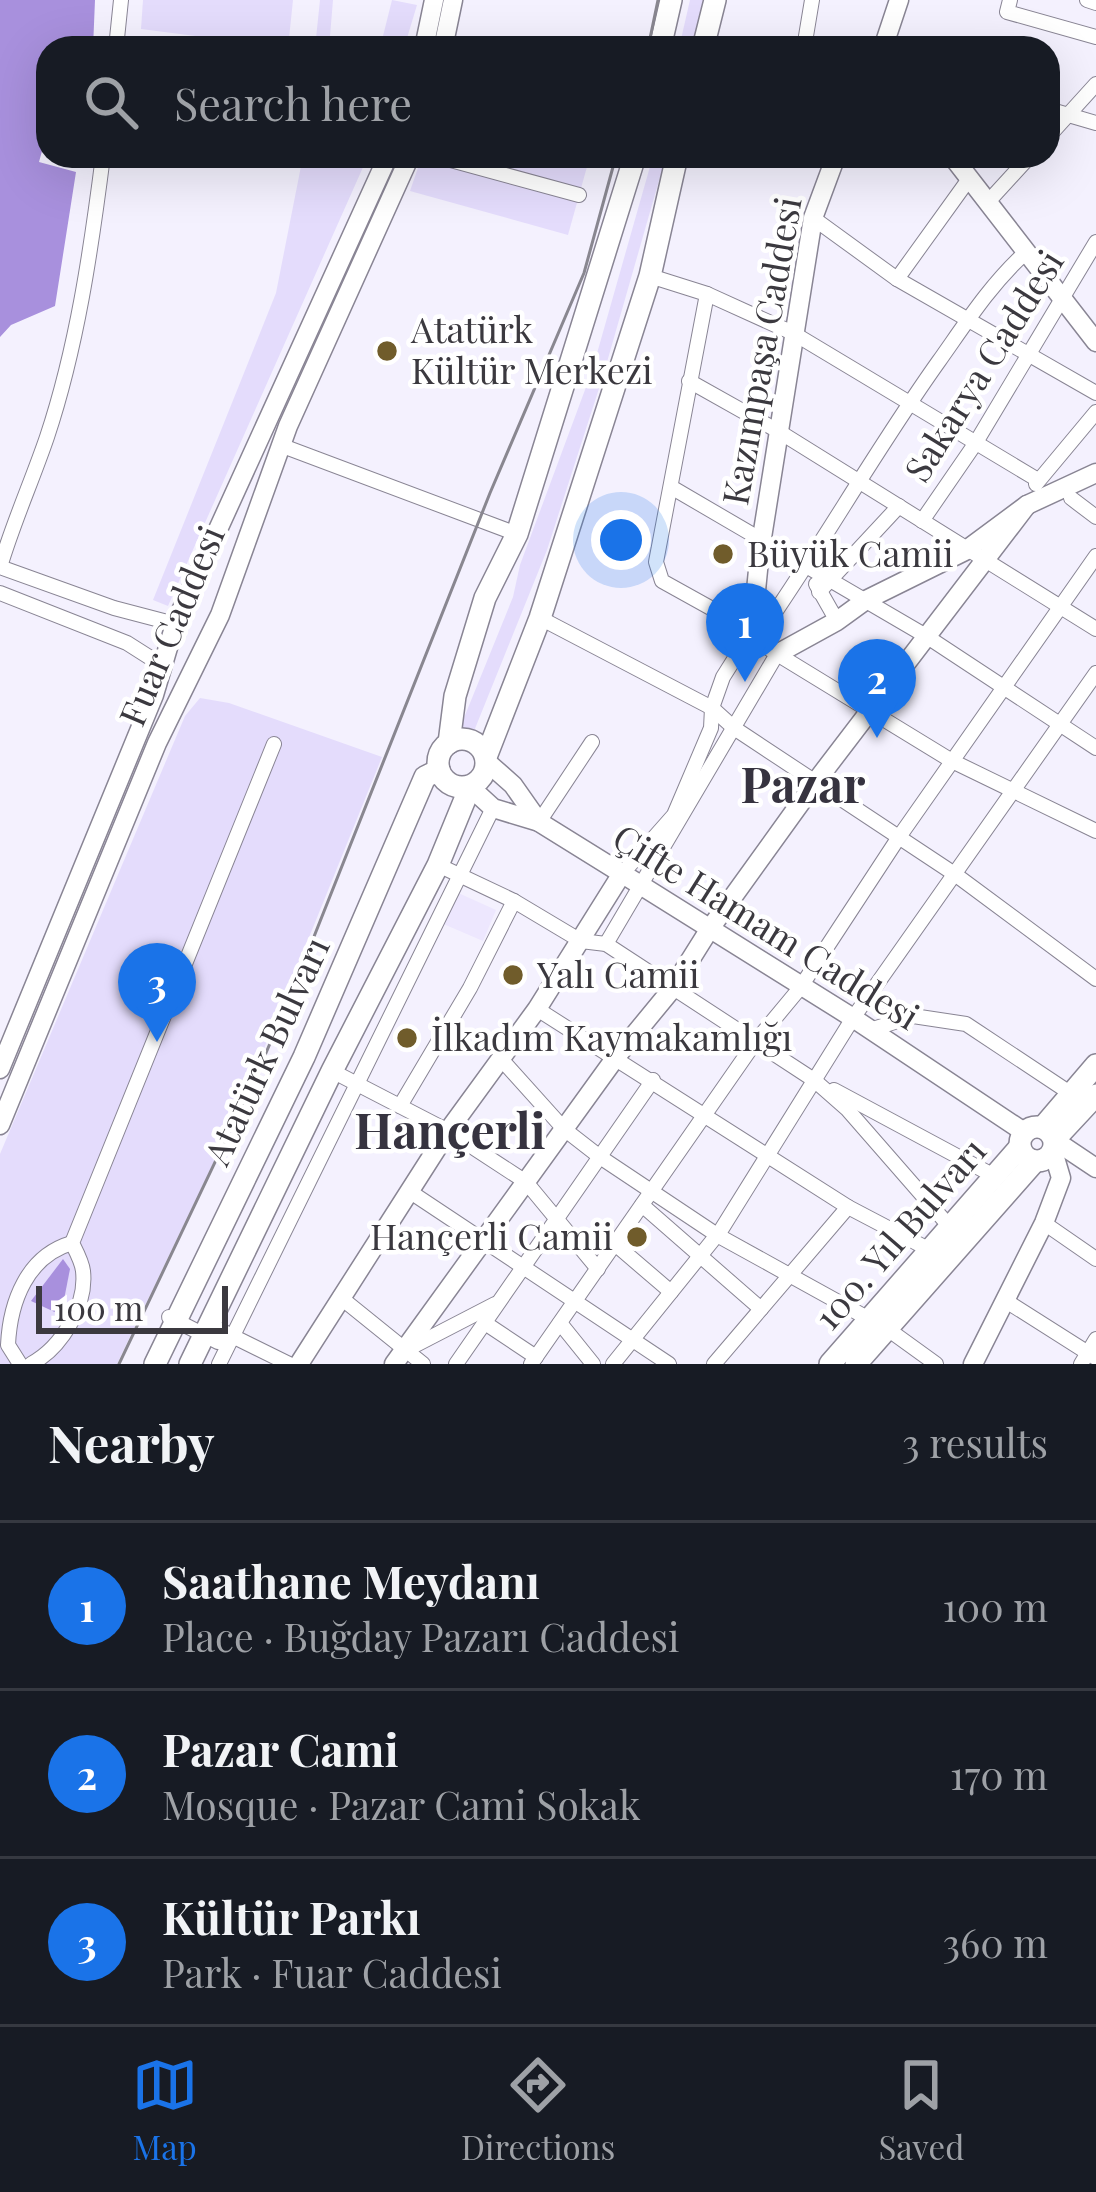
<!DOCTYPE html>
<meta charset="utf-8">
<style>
body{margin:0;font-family:"Playfair Display",serif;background:#20242c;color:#f1f3f6}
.scale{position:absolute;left:36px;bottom:30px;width:192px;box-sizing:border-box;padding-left:12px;border:6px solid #3b393f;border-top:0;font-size:33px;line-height:42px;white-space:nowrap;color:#3b393f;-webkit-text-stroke:9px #fff;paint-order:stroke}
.you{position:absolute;left:621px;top:540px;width:42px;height:42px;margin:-30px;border:9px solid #fff;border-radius:50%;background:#1a73e8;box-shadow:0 0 0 18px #1a73e833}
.badge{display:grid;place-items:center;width:78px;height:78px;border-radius:50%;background:#1a73e8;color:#fff;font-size:39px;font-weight:700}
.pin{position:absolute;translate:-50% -99px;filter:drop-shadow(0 3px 6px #0008)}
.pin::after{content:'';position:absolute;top:63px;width:42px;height:36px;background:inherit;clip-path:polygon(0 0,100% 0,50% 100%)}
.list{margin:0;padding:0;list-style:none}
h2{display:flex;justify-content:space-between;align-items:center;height:156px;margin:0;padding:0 48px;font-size:51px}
h2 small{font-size:39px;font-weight:400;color:#9ea1a6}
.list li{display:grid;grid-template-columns:78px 1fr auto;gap:36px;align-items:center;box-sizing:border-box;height:168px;padding:0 48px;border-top:3px solid #363941}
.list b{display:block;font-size:45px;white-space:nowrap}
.list p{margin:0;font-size:39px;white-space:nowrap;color:#9ea1a6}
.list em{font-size:39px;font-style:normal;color:#9ea1a6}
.icon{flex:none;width:66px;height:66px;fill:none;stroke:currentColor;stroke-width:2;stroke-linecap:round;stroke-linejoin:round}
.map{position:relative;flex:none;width:1096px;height:1364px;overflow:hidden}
.search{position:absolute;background:#171b24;box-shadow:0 12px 48px #0002;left:36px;right:36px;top:36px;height:132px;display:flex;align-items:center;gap:30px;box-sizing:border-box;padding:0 42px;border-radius:36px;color:#9ea1a6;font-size:45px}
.sheet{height:660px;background:#171b24}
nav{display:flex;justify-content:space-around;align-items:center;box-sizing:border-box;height:168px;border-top:3px solid #363941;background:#171b24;font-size:33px;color:#9ea1a6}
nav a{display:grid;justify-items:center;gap:6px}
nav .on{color:#1a73e8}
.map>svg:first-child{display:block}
.built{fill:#ede7fe}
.green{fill:#e4dcfc}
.water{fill:#a890dd}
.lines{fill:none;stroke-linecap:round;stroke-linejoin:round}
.street-casing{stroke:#898594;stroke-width:16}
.secondary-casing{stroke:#898594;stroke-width:21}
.primary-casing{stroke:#898594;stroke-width:24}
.street{stroke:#fff;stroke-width:14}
.secondary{stroke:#fff;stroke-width:18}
.primary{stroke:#fff;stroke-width:21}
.tram{stroke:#898790;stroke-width:3}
.poi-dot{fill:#705c2b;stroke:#fff;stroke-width:4.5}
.labels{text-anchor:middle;stroke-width:9;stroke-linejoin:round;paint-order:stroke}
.poi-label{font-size:36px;fill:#3b393f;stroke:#fff;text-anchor:start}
.street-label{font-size:36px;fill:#3b393f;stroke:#fff}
.district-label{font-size:48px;font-weight:bold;fill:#36333f;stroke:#fff}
</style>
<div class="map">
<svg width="1096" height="1364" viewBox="0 0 1096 1364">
<rect width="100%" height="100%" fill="#f4f1fe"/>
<polygon class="built" points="454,891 496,910 483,941 441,923"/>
<g class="green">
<polygon points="143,0 293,0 288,48 141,29"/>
<polygon points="320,0 333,0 329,48 315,48"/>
<polygon points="392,0 417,5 404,48 380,48"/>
<polygon points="690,0 703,0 692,48 679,48"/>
<polygon points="303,156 368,156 168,606 153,600 276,293"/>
<polygon points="422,156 590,156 568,235 410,191"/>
<polygon points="653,156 666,156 603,376 547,550 468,746 455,740 513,597 520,565 592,371"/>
<polygon points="200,698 229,703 382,757 242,1103 117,1364 0,1364 0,1154 185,716"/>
</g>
<g class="water">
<polygon points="0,0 95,0 93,48 48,48 48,129 39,162 76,172 55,306 11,325 0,337"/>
<polygon points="63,1259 70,1269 61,1315 31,1301"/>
</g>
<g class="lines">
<g class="street-casing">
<g id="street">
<polyline points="812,0 805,42 830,48"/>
<polyline points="1010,0 1007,12 1096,37"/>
<polyline points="1087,0 1096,3"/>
<polyline points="116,48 121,0"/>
<polyline points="1048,109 1096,123"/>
<polyline points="1048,137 1096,84"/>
<path d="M 103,156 C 91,250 77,347 47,437 C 32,481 13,523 0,567 L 114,608 L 175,624"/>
<polyline points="436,156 579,195"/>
<polyline points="987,203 1030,156"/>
<polyline points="813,218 897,279 1096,393"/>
<polyline points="650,276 707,294 656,562 662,581 752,631 756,640 777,654 952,761 1096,831"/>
<polyline points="897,279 969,179"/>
<polyline points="707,294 793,333 1038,480"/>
<polyline points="689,381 778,431 1096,629"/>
<polyline points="280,445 517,534"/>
<polyline points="1036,484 1096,412"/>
<polyline points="671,487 926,636 1096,748"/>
<polyline points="1071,498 1096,517"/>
<polyline points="922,521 975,444 1096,242"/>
<polyline points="816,584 837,621"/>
<polyline points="819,592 899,506"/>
<polyline points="0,593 127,643 160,664"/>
<polyline points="540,618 712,708 734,728 956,875 1096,979"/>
<path d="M 756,640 C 820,549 874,452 939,361 C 966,323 990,285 1025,253"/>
<polyline points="539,822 592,742"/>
<polyline points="438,865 514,901 581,941 606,944 814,1080 847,1109 950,1227"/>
<polyline points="621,875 674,815 711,728 712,708 723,677 752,631"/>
<polyline points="606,944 777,654"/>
<polyline points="537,1009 848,1207 714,1364"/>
<polyline points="870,1030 913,1016 966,1024 1070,1093"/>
<polyline points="501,1059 564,1129 600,1157 717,1235 869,1319"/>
<polyline points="332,1071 448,1131 526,1182 598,1269"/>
<polyline points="834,1090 996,1177"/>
<polyline points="400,1106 470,988 514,901"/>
<polyline points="409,1191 669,1364"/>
<polyline points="642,1205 761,1309"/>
<polyline points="848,1207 930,1250"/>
<polyline points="1044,1223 1096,1259"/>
<polyline points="615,1244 671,1292"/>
<polyline points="340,1297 423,1364"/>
<polyline points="1006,1301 1096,1358"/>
<polyline points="169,1317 218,1342"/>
<polyline points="485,1323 536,1357"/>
<polyline points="560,1323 593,1364"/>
<polyline points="208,1324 289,1364"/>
<polyline points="889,1330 936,1364"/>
<polyline points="408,1349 495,1304"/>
<path d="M 20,1364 L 8,1345 C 10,1302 27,1256 72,1243"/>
<path d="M 31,1364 C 61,1348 87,1306 83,1271 C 82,1262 76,1251 72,1243 L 274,744"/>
<polyline points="219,1364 493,808"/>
<polyline points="456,1364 653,1080"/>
<polyline points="531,1364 756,1041 800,988 899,837 1096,556"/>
<polyline points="613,1364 721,1230 853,1018 1096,673"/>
<polyline points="1081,1364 1096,1339"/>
</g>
</g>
<g class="secondary-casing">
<g id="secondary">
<polyline points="424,48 434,0"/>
<polyline points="443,48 453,0"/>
<polyline points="883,48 899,0"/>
<polyline points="952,156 1096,342"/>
<polyline points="752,631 760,550 813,218 836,156"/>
<polyline points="777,654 837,621 866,600 965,551 1027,505 1096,473"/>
<polyline points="487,762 513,785 539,822"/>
<polyline points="470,787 493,808 539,822 642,886 853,1018 1024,1132"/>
<polyline points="0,1069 154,695 175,624 388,156"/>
<polyline points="0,1125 157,743 220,615 288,426 410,156"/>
<polyline points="1054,1140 1096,1168"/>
<polyline points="299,1364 448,1131 537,1009 621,875"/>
<polyline points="394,1364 616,1057 672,989 709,930 817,780 1027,505"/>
<polyline points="973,1364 1044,1223 1061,1178 1053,1151"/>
</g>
</g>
<g class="primary-casing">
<g id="primary">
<polyline points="660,48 671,0"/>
<polyline points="703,48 715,0"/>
<circle cx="462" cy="763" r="24"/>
<polyline points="449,743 455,696 485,598 517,534 635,156"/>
<polyline points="486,757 540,618 650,276 677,156"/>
<circle cx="1037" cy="1144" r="17"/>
<polyline points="1043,1127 1096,1065"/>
<polyline points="1054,1140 1096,1095"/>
<polyline points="155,1364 304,1057 425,777 439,770"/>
<polyline points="190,1364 332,1071 438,865 470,787"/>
<polyline points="830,1364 1020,1147"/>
<polyline points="856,1364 1035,1161"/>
</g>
</g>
<use href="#street" class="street"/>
<use href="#secondary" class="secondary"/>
<use href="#primary" class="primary"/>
<g class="tram">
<polyline points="648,48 658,0"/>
<polyline points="119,1364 257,1074 294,987 490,493 584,273 616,156"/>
</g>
</g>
<g class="poi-dot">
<circle cx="387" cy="351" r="12"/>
<circle cx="723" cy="554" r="12"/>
<circle cx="513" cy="975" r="12"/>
<circle cx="407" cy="1038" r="12"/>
<circle cx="637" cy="1237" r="12"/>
</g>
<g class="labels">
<g class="poi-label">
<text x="411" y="343">Atatürk<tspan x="411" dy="41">Kültür Merkezi</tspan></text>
<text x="747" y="567">Büyük Camii</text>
<text x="537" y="988">Yalı Camii</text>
<text x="431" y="1051">İlkadım Kaymakamlığı</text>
<text x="613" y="1250" text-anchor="end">Hançerli Camii</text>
</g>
<g class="street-label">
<text transform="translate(762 351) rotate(-80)" y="13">Kazımpaşa Caddesi</text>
<text transform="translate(984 366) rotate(-58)" y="13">Sakarya Caddesi</text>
<text transform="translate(172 626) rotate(-67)" y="13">Fuar Caddesi</text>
<text transform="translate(766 927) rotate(32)" y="13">Çifte Hamam Caddesi</text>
<text transform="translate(267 1051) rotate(-65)" y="13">Atatürk Bulvarı</text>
<text transform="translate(900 1234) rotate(-49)" y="13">100. Yıl Bulvarı</text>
</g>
<g class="district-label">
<text x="803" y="803">Pazar</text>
<text x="450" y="1149">Hançerli</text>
</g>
</g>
</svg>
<div class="scale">100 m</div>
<div class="you"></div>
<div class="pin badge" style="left:745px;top:682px">1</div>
<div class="pin badge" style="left:877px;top:738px">2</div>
<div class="pin badge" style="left:157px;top:1042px">3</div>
<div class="search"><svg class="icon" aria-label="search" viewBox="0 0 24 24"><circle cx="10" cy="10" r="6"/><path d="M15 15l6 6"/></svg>Search here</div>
</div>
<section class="sheet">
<h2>Nearby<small>3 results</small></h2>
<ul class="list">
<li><span class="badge">1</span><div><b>Saathane Meydanı</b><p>Place · Buğday Pazarı Caddesi</p></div><em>100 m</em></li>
<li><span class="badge">2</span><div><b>Pazar Cami</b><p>Mosque · Pazar Cami Sokak</p></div><em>170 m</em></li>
<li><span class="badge">3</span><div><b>Kültür Parkı</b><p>Park · Fuar Caddesi</p></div><em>360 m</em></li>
</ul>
</section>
<nav>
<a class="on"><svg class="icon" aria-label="map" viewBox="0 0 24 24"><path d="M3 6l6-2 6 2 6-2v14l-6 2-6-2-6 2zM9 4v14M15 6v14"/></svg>Map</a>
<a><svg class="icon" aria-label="directions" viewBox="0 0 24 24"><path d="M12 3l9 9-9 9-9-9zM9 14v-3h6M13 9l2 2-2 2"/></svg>Directions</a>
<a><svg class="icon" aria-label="saved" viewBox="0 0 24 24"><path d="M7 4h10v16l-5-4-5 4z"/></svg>Saved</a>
</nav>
